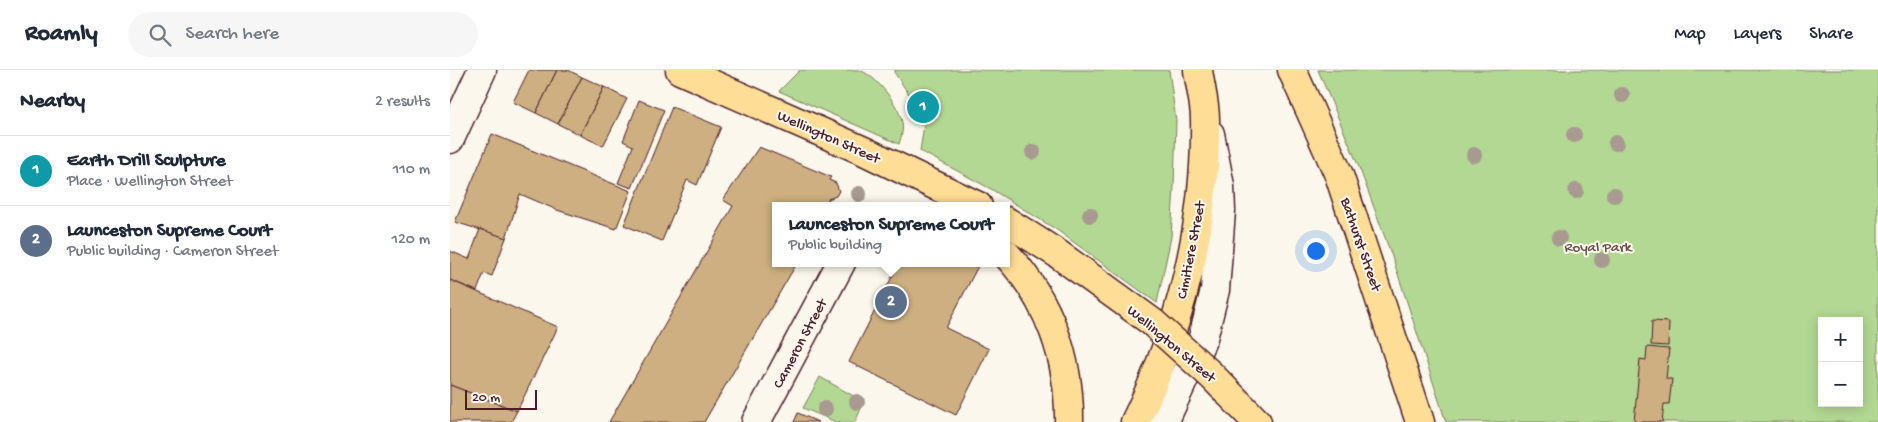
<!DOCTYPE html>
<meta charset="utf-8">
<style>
body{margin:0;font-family:"Gochi Hand",sans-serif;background:#f6f6f7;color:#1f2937}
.controls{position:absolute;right:15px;bottom:15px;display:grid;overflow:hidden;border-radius:0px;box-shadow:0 2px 12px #0003}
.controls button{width:45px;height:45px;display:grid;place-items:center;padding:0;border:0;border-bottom:1px solid #e0e1e3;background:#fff;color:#1f2937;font:25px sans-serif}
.scale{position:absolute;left:15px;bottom:12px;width:72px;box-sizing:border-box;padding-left:5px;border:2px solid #4a1f2b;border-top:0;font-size:14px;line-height:18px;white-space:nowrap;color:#4a1f2b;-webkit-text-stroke:4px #fbf7ec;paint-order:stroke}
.you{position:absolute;left:865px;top:180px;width:18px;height:18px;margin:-12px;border:4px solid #fff;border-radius:50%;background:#1a73e8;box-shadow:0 0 0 8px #1a73e833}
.badge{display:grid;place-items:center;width:32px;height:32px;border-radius:50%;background:#1a73e8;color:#fff;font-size:16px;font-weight:700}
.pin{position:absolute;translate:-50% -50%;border:2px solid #fff;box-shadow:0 1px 5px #0006}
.popup{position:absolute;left:322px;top:132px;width:238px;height:65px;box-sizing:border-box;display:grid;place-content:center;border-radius:0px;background:#fff;filter:drop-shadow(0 1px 4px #0005);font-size:16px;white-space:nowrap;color:#747a83}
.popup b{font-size:19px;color:#1f2937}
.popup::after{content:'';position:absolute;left:50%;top:100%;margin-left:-10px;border:10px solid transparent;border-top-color:#fff}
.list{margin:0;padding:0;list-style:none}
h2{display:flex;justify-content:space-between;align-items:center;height:65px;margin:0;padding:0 20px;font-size:21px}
h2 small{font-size:16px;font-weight:400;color:#747a83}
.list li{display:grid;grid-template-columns:32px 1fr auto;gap:15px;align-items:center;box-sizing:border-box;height:70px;padding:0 20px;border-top:1px solid #e0e1e3}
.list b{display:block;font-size:19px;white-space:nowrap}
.list p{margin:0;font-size:16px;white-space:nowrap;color:#747a83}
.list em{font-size:16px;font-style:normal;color:#747a83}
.icon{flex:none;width:28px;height:28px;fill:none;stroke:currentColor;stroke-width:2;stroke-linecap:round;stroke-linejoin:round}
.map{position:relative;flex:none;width:1428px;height:352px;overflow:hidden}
header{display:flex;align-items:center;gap:30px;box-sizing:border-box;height:70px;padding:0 25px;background:#fff;border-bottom:1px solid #e0e1e3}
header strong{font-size:24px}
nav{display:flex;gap:28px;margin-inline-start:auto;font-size:18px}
.search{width:350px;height:45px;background:#f6f6f7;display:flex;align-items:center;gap:12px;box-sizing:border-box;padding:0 18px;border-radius:28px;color:#747a83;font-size:19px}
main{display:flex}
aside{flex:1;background:#fff}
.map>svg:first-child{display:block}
.green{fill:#b3d893;stroke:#7e7c5f;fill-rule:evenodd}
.building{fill:#cdaf81;stroke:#4a1f2b}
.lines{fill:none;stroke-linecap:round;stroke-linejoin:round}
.minor-casing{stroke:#4a1f2b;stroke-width:31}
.major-casing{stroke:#4a1f2b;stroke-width:31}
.highway-casing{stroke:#4a1f2b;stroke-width:31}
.minor{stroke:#fbf7ec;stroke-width:28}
.major{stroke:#fedd96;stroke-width:28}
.highway{stroke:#fedd96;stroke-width:28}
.highway-bridge-casing{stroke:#4a1f2b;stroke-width:31;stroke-linecap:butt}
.highway-bridge{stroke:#fedd96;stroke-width:28}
.tree{fill:#a89a90}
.labels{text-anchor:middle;stroke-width:4;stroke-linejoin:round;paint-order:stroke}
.street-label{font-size:15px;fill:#4a1f2b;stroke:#fbf7ec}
.park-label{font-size:15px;fill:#644d45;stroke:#fbf7ec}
</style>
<header>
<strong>Roamly</strong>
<div class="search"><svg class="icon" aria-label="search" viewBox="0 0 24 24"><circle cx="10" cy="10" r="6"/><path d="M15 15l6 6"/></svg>Search here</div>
<nav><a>Map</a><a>Layers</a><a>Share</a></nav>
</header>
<main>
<aside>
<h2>Nearby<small>2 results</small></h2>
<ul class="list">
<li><span class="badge" style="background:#0f9aa8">1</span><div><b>Earth Drill Sculpture</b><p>Place · Wellington Street</p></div><em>110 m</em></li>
<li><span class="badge" style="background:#5c6f8a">2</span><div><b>Launceston Supreme Court</b><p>Public building · Cameron Street</p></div><em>120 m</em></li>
</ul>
</aside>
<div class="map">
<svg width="1428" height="352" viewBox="0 0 1428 352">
<rect width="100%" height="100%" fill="#fbf7ec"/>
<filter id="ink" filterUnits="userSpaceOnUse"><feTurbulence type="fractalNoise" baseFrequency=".02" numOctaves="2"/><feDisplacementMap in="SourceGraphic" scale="10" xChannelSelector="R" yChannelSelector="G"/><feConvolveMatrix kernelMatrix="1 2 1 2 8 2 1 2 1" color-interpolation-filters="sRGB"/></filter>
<g filter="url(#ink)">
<g class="green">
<path d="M 350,0 C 368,0 391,0 408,0 C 424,3 447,33 451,48 C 454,57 452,65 449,74 L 329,21 Z"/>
<polygon points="445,0 719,0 726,51 724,116 721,167 707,233 607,160 541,119 470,81 475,48 444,2"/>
<path d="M 868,0 L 1428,0 L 1428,352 L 996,352 L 944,192 L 911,102 ZM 1372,251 L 1409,251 L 1409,333 L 1372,333 Z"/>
<polygon points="370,307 414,332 405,352 386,352 353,338"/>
</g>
<g class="building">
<polygon points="79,0 107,0 86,43 63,32"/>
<polygon points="107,0 118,0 132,7 108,54 86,43"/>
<polygon points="132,7 154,17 130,65 108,54"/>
<polygon points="154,17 177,29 153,76 130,65"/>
<polygon points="189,30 214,40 182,118 168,113 183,76 173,71"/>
<polygon points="222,37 271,57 247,115 237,110 212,171 174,155"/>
<polygon points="42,64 181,121 166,159 107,140 70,124 56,168 5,152"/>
<polygon points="309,77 381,107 379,110 386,113 389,121 386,126 378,129 380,136 326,136 326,193 347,193 254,352 159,352 283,136 273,130"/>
<polygon points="30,159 56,168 42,206 34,203 27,221 0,210 0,181 19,189"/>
<polygon points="449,193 523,193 528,196 496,258 539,279 506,345 399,292"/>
<polygon points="0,210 108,257 67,341 0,315"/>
<polygon points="1202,251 1219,252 1218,276 1201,275"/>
<polygon points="1197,277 1219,279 1216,309 1222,309 1219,334 1214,334 1212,352 1184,352 1190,289 1196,290"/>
<polygon points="0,315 67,341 61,352 0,352"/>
<polygon points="348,343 368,352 344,352"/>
</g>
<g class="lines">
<g class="minor-casing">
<g id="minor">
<polyline points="0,69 32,0"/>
<polyline points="306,352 391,193"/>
<polyline points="714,352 753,268 765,220 771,141 770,116 760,64"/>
</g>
</g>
<g class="major-casing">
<g id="major">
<path d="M 556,184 C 599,230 620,289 619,352"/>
<path d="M 685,352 C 730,260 757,153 755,49 C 755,33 750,16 748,0"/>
</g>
</g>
<g class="highway-casing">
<g id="highway">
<polyline points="230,0 414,81 528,136"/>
<polyline points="842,0 889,105 970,352"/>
<polyline points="556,151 608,184"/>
<polyline points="761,305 807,352"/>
</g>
</g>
<use href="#minor" class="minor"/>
<use href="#major" class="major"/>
<use href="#highway" class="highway"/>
<g class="highway-bridge-casing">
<polyline id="highway-bridge" points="608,184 702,252 761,305"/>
</g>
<use href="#highway-bridge" class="highway-bridge"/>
</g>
<g class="tree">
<circle cx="1172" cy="25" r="8"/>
<circle cx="1124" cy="65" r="8"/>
<circle cx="1166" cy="73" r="8"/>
<circle cx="583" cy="82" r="8"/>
<circle cx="1024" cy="85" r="8"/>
<circle cx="1126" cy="121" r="8"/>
<circle cx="409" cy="124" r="8"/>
<circle cx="1164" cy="125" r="8"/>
<circle cx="640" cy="145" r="8"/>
<circle cx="1109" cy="168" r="8"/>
<circle cx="1152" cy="190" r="8"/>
<circle cx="407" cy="332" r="8"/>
<circle cx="375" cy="339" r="8"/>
</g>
</g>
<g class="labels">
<g class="street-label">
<text transform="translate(379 66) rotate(24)" y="5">Wellington Street</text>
<text transform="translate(912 174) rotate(71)" y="5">Bathurst Street</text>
<text transform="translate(740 180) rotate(-79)" y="5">Cimitiere Street</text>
<text transform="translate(349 273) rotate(-62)" y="5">Cameron Street</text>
<text transform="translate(722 273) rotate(40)" y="5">Wellington Street</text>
</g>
<g class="park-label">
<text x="1148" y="181">Royal Park</text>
</g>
</g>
</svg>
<div class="controls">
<button>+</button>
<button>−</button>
</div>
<div class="scale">20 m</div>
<div class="you"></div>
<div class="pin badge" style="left:473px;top:37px;background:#0f9aa8">1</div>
<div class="pin badge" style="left:441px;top:232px;background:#5c6f8a">2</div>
<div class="popup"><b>Launceston Supreme Court</b>Public building</div>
</div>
</main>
